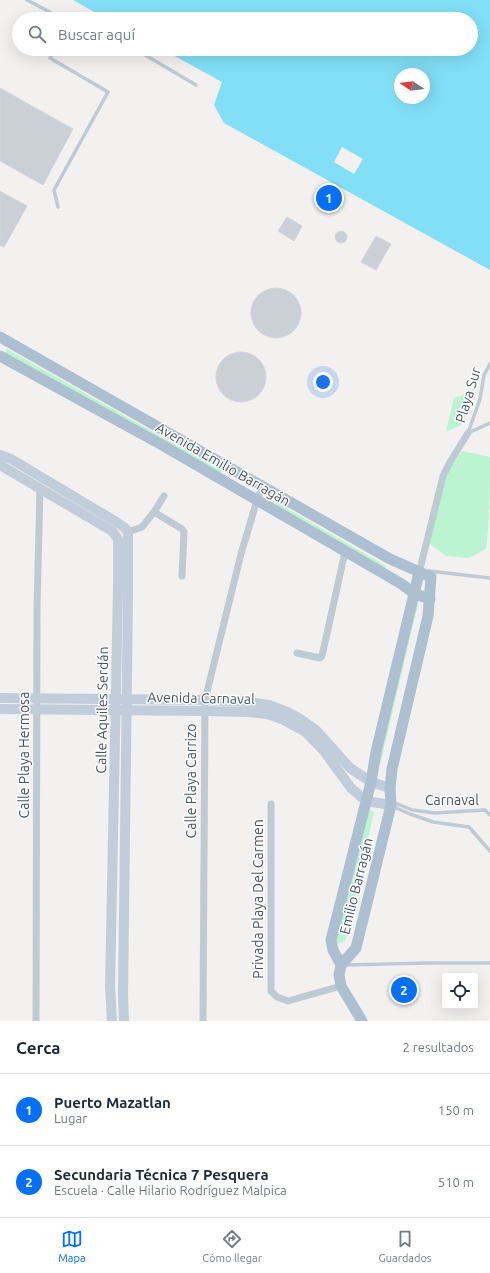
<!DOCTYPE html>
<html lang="es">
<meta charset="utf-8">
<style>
body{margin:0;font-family:Ubuntu,sans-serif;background:#f2f2f3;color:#1f2937}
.controls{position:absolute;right:12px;bottom:12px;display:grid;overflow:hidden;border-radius:4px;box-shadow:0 4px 16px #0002}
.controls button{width:36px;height:36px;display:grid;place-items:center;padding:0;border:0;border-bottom:1px solid #e0e1e3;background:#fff;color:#1f2937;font:20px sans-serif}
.compass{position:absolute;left:394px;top:68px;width:36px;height:36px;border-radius:50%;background:#fff;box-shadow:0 4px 16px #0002;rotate:283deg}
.you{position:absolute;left:323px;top:382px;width:14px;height:14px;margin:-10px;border:3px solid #fff;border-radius:50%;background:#1a73e8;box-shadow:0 0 0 6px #1a73e833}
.badge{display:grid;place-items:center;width:26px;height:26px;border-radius:50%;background:#0470f8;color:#fff;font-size:13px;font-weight:700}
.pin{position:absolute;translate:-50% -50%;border:2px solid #fff;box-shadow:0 1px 4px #0006}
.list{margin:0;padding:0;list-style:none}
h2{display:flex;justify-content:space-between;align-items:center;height:52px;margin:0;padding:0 16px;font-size:17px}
h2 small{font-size:13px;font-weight:400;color:#747a83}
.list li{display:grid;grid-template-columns:26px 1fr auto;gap:12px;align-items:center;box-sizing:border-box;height:72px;padding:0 16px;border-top:1px solid #e0e1e3}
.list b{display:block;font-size:15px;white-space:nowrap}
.list p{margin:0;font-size:13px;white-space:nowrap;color:#747a83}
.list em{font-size:13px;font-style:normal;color:#747a83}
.icon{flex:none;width:22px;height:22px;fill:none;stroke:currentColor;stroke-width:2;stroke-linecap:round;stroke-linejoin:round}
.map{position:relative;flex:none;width:490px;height:1021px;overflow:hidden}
.search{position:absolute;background:#fff;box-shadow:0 4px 16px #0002;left:12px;right:12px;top:12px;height:44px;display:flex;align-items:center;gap:10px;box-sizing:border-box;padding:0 14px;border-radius:22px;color:#747a83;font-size:15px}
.sheet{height:196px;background:#fff}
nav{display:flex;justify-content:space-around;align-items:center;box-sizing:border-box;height:56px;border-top:1px solid #e0e1e3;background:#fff;font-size:11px;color:#747a83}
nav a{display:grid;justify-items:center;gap:2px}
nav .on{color:#0470f8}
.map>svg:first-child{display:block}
.green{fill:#baf4d0}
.water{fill:#82dff6;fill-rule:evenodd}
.pier{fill:#f3f0f0}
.building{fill:#cbcfd6;stroke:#d3d6dc}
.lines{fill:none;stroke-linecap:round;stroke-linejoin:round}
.lane{stroke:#bfcbd3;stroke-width:3.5}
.street{stroke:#bfcbd3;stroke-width:7}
.secondary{stroke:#c1cddb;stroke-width:10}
.primary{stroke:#adc0d2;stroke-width:11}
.labels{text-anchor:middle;stroke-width:3;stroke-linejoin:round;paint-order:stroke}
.street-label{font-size:14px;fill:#465460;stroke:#fff}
</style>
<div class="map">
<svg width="490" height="1021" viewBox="0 0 490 1021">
<rect width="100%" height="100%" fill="#f3f0f0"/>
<g class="green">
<polygon points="7,349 222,471 221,475 4,354"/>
<polygon points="475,387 469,409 461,425 446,432 454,398 467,394"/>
<path d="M 462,451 L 490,457 C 490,488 490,519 486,549 L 469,558 L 446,556 L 429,543 L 446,473 Z"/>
<polygon points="276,502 386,566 383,570 274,507"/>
<polygon points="417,602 418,604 380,765 378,765"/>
<polygon points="370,810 374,812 345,941 337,944 334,939 364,814"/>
</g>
<path class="water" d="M 73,0 L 490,0 L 490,270 L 224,123 L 214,105 L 222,82 L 162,49 L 471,49 L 471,19 L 107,19 ZM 400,74 L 424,74 L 424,98 L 400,98 Z"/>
<polygon class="pier" points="342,147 363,159 354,174 334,162"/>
<g class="building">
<polygon points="0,88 73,129 43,185 0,161"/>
<polygon points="0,191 27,206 4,247 0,245"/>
<polygon points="287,217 302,226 294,241 278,231"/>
<circle cx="341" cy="237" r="6"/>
<polygon points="376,236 391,244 376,270 361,262"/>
<circle cx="276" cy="313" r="25"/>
<circle cx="241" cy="377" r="25"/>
</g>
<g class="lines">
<g class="lane">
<polyline points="27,0 63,19"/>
<polyline points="70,19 75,14 84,19"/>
<polyline points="55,49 50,58 108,92 54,190 58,207"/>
<polyline points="135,49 196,85"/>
<polyline points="468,433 480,399 484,375 490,364"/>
<polyline points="468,433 490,423"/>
<polyline points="429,571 490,578"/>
<polyline points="393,802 412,810 435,813 485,810 490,815"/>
<polyline points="392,806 410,814 433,822 469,827 490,851"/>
<polyline points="344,965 428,963 490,963"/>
</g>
<g class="street">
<polyline points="154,512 182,529 184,532 182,576"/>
<polyline points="128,532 142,527 154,512 164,496"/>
<polyline points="419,573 443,476 450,462 468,433"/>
<polyline points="297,653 320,658 322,656 345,552"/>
<polyline points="271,804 271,991 277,997 288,1001 341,986"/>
<polyline points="36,1021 37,607 40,488"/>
<polyline points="203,1021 205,700 241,554 257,500 262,487"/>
</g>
<g class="secondary">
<polyline points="0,455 11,459 118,523 125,528 128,532 128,595 123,994 124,1021"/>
<polyline points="0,465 112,531 118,539 118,588 110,986 112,1021"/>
<polyline points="0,698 205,700 249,702 269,705 290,713 299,718 316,730 350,768 371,782 390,788"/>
<polyline points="0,709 205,711 249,712 267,714 282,719 306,732 324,751 351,788 366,801 391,805"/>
</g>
<g class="primary">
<polyline points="0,337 390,559 431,577 428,616 392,769 390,788 391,805 356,948 341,965"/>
<polyline points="0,356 162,445 400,583 415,594 430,599"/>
<polyline points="341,965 333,950 331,940 371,782 376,752 419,573"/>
<polyline points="341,965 339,975 341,986 362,1021"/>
</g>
</g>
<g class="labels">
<g class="street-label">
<text transform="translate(468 395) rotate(-73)" y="5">Playa Sur</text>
<text transform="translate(223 464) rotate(30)" y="5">Avenida Emilio Barragán</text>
<text transform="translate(201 698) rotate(1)" y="5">Avenida Carnaval</text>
<text transform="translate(102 710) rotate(-89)" y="5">Calle Aquiles Serdán</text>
<text transform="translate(24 755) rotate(-90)" y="5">Calle Playa Hermosa</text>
<text transform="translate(191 781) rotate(-90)" y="5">Calle Playa Carrizo</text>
<text x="452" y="805">Carnaval</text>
<text transform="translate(356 886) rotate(-76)" y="5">Emilio Barragán</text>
<text transform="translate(258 899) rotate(-90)" y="5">Privada Playa Del Carmen</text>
</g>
</g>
</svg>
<div class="controls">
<button><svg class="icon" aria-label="locate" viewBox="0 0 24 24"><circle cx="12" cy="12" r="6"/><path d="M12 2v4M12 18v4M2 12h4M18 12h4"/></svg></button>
</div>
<svg class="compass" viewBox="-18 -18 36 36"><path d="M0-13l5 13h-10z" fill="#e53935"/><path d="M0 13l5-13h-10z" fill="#747a83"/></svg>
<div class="you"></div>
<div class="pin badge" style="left:329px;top:198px">1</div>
<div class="pin badge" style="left:404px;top:990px">2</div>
<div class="search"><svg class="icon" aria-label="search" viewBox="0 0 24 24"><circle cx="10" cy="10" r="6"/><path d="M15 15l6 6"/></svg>Buscar aquí</div>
</div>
<section class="sheet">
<h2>Cerca<small>2 resultados</small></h2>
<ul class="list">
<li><span class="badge">1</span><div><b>Puerto Mazatlan</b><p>Lugar</p></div><em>150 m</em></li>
<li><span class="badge">2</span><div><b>Secundaria Técnica 7 Pesquera</b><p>Escuela · Calle Hilario Rodríguez Malpica</p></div><em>510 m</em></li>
</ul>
</section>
<nav>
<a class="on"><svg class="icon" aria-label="map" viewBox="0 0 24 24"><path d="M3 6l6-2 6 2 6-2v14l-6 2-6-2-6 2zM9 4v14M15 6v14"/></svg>Mapa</a>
<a><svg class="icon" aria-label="directions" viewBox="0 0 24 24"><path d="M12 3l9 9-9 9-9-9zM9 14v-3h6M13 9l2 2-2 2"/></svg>Cómo llegar</a>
<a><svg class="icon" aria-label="saved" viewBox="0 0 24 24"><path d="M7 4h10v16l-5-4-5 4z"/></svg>Guardados</a>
</nav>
